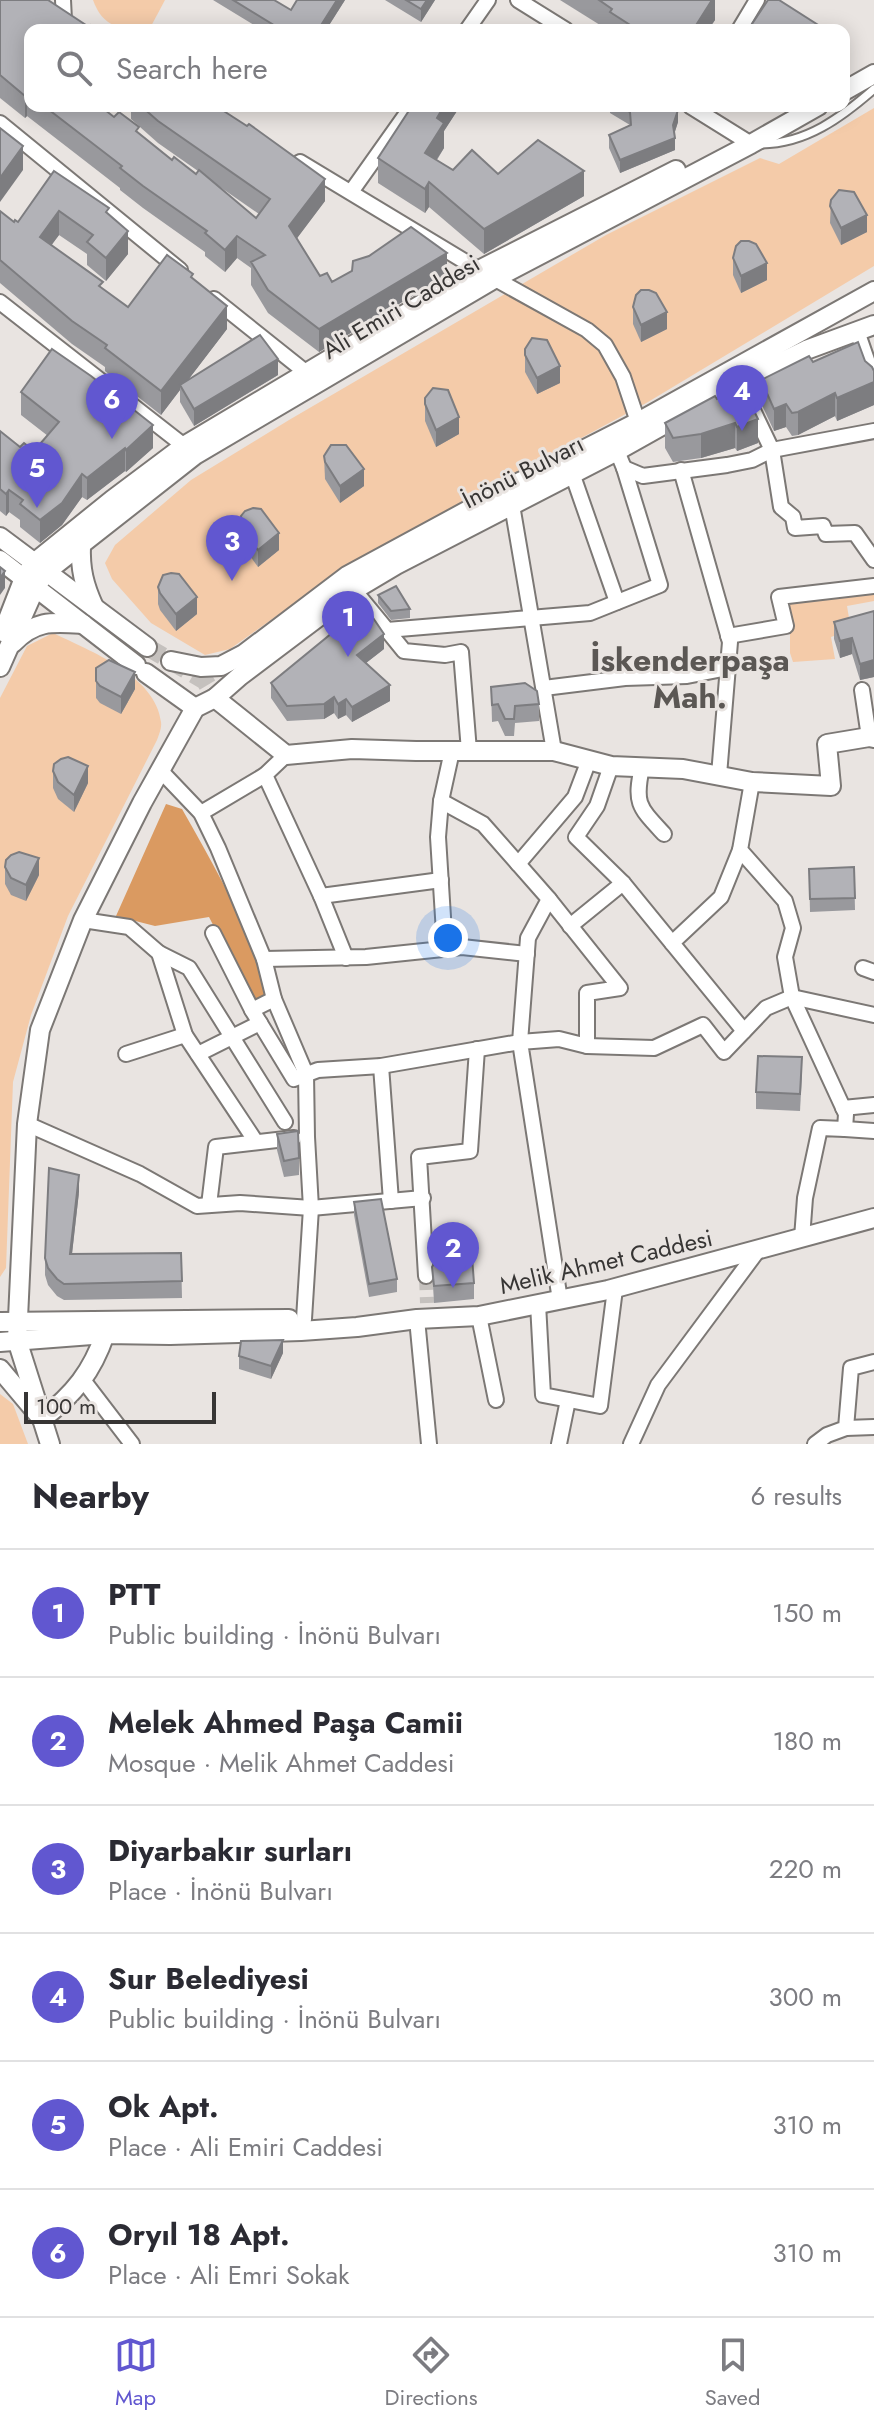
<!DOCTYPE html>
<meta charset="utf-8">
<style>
body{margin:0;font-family:Jost,sans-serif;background:#f2f2f3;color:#2b2b33}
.scale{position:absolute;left:24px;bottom:20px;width:192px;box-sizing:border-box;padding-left:8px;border:4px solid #373534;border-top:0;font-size:22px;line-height:28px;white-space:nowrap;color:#373534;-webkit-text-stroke:6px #e9e4e1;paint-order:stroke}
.you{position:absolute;left:448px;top:938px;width:28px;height:28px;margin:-20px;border:6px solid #fff;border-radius:50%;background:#1a73e8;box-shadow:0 0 0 12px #1a73e833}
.badge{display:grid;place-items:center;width:52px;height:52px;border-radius:50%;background:#6157d0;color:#fff;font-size:26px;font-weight:700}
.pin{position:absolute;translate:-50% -66px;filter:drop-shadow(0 2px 4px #0008)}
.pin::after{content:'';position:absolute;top:42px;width:28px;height:24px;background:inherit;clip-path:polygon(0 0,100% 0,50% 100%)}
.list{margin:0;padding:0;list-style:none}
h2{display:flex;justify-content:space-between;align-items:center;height:104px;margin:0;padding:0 32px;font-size:34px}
h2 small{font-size:26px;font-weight:400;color:#7c7c81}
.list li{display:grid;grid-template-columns:52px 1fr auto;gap:24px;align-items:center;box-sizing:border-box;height:128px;padding:0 32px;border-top:2px solid #e1e1e2}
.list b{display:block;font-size:30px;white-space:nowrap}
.list p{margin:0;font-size:26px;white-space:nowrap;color:#7c7c81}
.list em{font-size:26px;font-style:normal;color:#7c7c81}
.icon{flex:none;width:44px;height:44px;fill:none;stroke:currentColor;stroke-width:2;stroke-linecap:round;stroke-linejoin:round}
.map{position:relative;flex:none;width:874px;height:1444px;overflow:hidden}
.search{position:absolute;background:#fff;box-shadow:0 4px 20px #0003;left:24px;right:24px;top:24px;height:88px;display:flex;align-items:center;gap:20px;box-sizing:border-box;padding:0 28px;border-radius:16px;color:#7c7c81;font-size:30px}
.sheet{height:872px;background:#fff}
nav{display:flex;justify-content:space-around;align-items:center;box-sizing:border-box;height:112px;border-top:2px solid #e1e1e2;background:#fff;font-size:22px;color:#7c7c81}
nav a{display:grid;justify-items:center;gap:4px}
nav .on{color:#6157d0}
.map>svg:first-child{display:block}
.green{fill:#f4cba9}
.forest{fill:#da9a61}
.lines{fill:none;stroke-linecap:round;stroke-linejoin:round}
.street-tunnel{stroke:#c5c1be;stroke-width:14;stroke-dasharray:14 7;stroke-linecap:butt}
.secondary-tunnel{stroke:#c5c1be;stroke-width:18;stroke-dasharray:18 9;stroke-linecap:butt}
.lane-casing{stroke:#7c7875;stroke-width:11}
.street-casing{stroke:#7c7875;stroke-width:18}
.secondary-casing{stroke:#7c7875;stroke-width:22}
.lane{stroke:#fff;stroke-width:7}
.street{stroke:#fff;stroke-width:14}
.secondary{stroke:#fff;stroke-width:18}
.wall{fill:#99999d;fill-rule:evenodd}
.shaded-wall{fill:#7d7d80}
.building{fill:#b2b2b7;stroke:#7d7d80;stroke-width:2}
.labels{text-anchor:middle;stroke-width:6;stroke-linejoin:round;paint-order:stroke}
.street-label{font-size:24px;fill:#373534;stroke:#e9e4e1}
.district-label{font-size:32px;font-weight:bold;fill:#5b5754;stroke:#e9e4e1}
</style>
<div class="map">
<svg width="874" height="1444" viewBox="0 0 874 1444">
<rect width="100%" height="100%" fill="#e9e4e1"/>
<g class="green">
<path d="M 93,0 L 165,0 L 149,30 C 121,30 103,28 93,0 Z"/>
<polygon points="874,108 874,266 648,402 357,559 230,649 205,655 151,623 112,579 105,563 115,545 191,480 289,420 606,235 760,158 779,164"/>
<polygon points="874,591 874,601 847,606 851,630 831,637 835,659 793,662 790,653 790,604 795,601"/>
<path d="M 53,633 C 90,651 156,676 161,722 C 162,728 159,734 157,740 L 68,916 L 31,1015 L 13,1082 L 6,1268 L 0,1277 L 0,698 L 27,646 Z"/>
<polygon points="0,1394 13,1404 28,1444 0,1444"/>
</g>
<path class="forest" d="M 166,804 L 182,809 C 216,869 251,929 268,996 L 253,1003 L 209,917 L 155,926 L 116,916 Z"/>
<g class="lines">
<polyline class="street-tunnel" points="426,1276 427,1303"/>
<polyline class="secondary-tunnel" points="147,647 205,681 215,698"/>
<g class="lane-casing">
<path id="lane" d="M 761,144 C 806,144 842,117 874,89"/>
</g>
<g class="street-casing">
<g id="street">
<polyline points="63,0 64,20"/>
<polyline points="518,0 566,30"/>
<polyline points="467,30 488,0"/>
<polyline points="739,30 757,0"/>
<polyline points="690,106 751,144"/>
<polyline points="0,123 180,270"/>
<polyline points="300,162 479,270 587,330 605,345 623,377 638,422"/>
<polyline points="351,192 412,106"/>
<polyline points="214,299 313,378"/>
<polyline points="0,302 192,452"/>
<polyline points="857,331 874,380"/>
<polyline points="749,402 772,450 781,507 793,517 795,528 823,526 826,534 855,533 874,560"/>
<polyline points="624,468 643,476 727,465 752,460 772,450 874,431"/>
<polyline points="681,470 730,642 719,775"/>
<polyline points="572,473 617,602"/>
<polyline points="512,505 554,751"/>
<polyline points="354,590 387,630 590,613 660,585 624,468 617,451"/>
<polyline points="387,630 404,651 445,655 461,652 469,751"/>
<polyline points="728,636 786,626 779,597 874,586"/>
<polyline points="544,688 625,678 687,676 728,668"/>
<polyline points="862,690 869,737"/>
<polyline points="286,755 265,775 321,896 441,880"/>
<path d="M 642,767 C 634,804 639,807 664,834"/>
<polyline points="160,770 201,813 218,848 264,959 274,999 306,1074 307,1137 311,1208 304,1319 301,1331"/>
<polyline points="752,782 740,850 785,901 793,928 785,957 792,997 846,1114 845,1129 820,1128 805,1198 802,1238"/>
<polyline points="201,813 265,775"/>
<polyline points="740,850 721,897 672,943 744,1031"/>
<polyline points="518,864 575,797 589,760"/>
<polyline points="623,883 672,943"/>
<polyline points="321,896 346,958"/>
<polyline points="549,899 620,988 587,993 587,1046 559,1039 520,1042 560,1300"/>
<polyline points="83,920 129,927 159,953 185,1035 256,1142"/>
<polyline points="570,926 623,883 576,837 597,806 611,766"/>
<polyline points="213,933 252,1010"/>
<polyline points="445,949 438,837 441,801 452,751"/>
<polyline points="159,953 189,968 285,1122"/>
<polyline points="264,959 366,957 462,947 527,954"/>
<polyline points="863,968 874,972"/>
<polyline points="274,999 252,1010 294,1079 318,1070 381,1066 520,1042 528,938 549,899 483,824 441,801"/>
<polyline points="587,1046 654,1048 703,1025 724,1052 766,1008 792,997 874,1015"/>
<polyline points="126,1054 185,1035"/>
<polyline points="198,1054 260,1023"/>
<polyline points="381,1066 391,1201"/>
<polyline points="843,1108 874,1105"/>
<polyline points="27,1124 140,1174 197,1206 240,1203 311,1208 423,1198"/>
<polyline points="845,1129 874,1131"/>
<polyline points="209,1205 216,1147 294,1138"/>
<polyline points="426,1276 419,1157 470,1151 477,1049"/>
<polyline points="538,1304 543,1395 600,1406 615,1289"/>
<polyline points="479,1316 496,1400"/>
<polyline points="417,1319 429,1444"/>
<polyline points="83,1380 132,1444"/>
<polyline points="846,1428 874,1427"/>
<polyline points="559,1444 568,1400"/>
<polyline points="631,1444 658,1385 759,1249"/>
<polyline points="815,1444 827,1435 846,1428 851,1368 874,1362"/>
</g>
</g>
<g class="secondary-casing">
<g id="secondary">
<polyline points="844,91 874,74"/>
<polyline points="0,537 147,647"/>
<path d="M 81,545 C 80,569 84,585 94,607"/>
<polyline points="0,560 136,665"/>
<polyline points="3,632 24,578 34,563 112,500 184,446 479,270 676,170"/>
<path d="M 13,643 C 35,620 52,622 83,624"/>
<polyline points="171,661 201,667 221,666 244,654 347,576 522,481 638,422 874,291"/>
<polyline points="0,667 35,588 46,572 195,455 494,279 751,144 818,106"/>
<polyline points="146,673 195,708"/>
<polyline points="215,698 286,755 352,749 416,751 554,751 611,766 683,769 752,782 831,786 827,744 869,737 874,738"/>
<polyline points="0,1322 289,1319"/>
<polyline points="0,1342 105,1334 170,1335 301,1331 357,1327 417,1319 479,1316 608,1290 874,1218"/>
<path d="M 0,1369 L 42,1419 C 74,1394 92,1372 105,1334"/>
<polyline points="50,1444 17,1340 27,1124 40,1030 83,920 142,803 195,708 215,698 240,676 354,590 396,565 617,451 740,382 806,350 874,325"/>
</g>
</g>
<use href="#lane" class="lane"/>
<use href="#street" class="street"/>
<use href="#secondary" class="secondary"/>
</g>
<g class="wall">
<path d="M 0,0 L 98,30 L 30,30 L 30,106 L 100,106 L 114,117 L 139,134 L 172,160 L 196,174 L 198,171 L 158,143 L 131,119 L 131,106 L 210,106 L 325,201 L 296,239 L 320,276 L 332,282 L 447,275 L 319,352 L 268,313 L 251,285 L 251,268 L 237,258 L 225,272 L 205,256 L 205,252 L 143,208 L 120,190 L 120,188 L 27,116 L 25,118 L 0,98 ZM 210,180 L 259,214 L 256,218 Z"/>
<polygon points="213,0 274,0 291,10 345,0 326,30 262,30"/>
<polygon points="385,0 435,0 421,22"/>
<polygon points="560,0 715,0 715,20 708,30 608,30"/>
<polygon points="457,106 457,111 444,131 444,148 437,160 453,170 498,174 584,196 484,254 429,207 425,213 378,183 378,158"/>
<polygon points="610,106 672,106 678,122 674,134 675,150 620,173 609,148 609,135 630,125 610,113"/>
<polygon points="54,171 109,215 128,254 106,281 87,265 87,254 59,235 51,245 103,289 128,307 193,278 227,329 187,381 278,375 194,426 180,402 180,390 161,415 105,371 105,367 72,344 0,283 0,211 14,222 18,222"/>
<polygon points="831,200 867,232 841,245 830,223"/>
<polygon points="733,258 767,280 741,293 733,275"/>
<polygon points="633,307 667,329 641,342 633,324"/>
<polygon points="525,349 560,383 537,394 525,372"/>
<polygon points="865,361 874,371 874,405 837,421 835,416 798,435 792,436 786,427 774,431 761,403 761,380 813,362"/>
<polygon points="21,392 153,448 126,472 125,471 87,500 82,497 62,525 40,543 20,527 20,520 9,512 6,516 0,511 0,431 20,447 34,451 48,436 21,415"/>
<polygon points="425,398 459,434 436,447 425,421"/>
<polygon points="717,399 758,443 737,451 735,448 701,458 673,462 665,448 665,423"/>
<polygon points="324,456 364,486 340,503 325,479"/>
<polygon points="241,516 279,550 258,567 242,545"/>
<polygon points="158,587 197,614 176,631 160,610 158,604"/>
<polygon points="378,595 410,609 410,618 391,620 378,603"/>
<polygon points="874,611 874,677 860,680 852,654 840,658 834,639 834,622"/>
<polygon points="384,649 366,663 390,701 352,722 346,715 338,719 334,713 324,719 287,721 271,698 271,683"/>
<polygon points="96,668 135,689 121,714 100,703 96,698"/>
<polygon points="491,687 539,704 539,721 515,723 514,736 505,736 498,721 492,722"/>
<polygon points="53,771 88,783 74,812 58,799 53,788"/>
<polygon points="5,867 39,875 26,901 11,895 5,884"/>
<polygon points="854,867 855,910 810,912 809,869"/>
<polygon points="802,1074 800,1111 756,1109 756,1092"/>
<polygon points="277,1134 299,1158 299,1175 284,1177 277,1150"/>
<polygon points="79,1192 72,1254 181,1253 182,1298 64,1300 57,1296 48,1285 45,1275 45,1258"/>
<polygon points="354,1202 397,1279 397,1292 369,1297 354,1215"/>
<polygon points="432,1267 474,1283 474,1299 434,1303"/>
<polygon points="283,1353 271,1379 239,1369 239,1356"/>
</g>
<g class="shaded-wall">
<polygon points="337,0 345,0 326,30 318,30"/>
<polygon points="427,0 435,0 421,22 421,9"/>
<polygon points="712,0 715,0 715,20 708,30 693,30"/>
<polygon points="27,93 27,116 25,118 25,96"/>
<polygon points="444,106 457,106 457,111 444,131 444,148 425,177 425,153 437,118"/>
<polygon points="747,106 767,106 747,112"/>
<polygon points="678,110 678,122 673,138 673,125"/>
<polygon points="675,138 675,150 620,173 620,160"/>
<polygon points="23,146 23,170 0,202 0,178"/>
<polygon points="584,171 584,196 484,254 484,229"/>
<polygon points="325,179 325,201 289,249 289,226"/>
<polygon points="429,182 429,207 425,213 425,189"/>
<polygon points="59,211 59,235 40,261 40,237"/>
<polygon points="867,215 867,232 841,245 841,228"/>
<polygon points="128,231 128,254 106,281 106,258"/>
<polygon points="237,236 237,258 225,272 225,250"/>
<polygon points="447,253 447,275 319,352 319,329"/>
<polygon points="767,263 767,280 741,293 741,276"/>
<polygon points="227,306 227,329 182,388 180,385 180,390 161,415 161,391"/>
<polygon points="667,312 667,329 641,342 641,325"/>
<polygon points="278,359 278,375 194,426 194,409"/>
<polygon points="560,366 560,383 537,394 537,378"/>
<polygon points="874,382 874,405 837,421 837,398"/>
<polygon points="835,393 835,416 798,435 798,412"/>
<polygon points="786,404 786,427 774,431 774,409"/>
<polygon points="459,417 459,434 436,447 436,430"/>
<polygon points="758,419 758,443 737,451 737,427"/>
<polygon points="735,423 735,448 701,458 701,434"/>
<polygon points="153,425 153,448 126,472 126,450"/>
<polygon points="125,448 125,471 87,500 87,478"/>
<polygon points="364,469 364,486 340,503 340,486"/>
<polygon points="82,474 82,497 62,525 40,543 40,520"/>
<polygon points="9,490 9,512 6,516 6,494"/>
<polygon points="279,533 279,550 258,567 258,550"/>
<polygon points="5,571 5,588 0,595 0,578"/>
<polygon points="197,597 197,614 176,631 176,614"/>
<polygon points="384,634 384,649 357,670 357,655"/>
<polygon points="852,638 852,654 840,658 840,641"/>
<polygon points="874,660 874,677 860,680 860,664"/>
<polygon points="135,672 135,689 121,714 121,697"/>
<polygon points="390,685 390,701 352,722 352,707"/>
<polygon points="334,697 334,713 324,719 324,704"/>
<polygon points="346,699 346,715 338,719 338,704"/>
<polygon points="88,766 88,783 74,812 74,795"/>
<polygon points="39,858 39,875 26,901 26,885"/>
<polygon points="79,1175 79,1192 70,1271 70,1254"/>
<polygon points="283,1340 283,1353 271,1379 271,1366"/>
</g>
<g class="building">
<polygon points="0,0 48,0 89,27 91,25 98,30 30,30 30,95 27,93 25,96 0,75"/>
<polygon points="233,0 274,0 291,10 297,0 337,0 318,30 282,30"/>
<polygon points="406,0 427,0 421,9"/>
<polygon points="599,0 712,0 693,30 638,30 610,12 612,9"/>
<polygon points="768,0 779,0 826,30 748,30"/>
<polygon points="44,106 100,106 114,117 119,112 139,127 136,131 172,160 174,157 196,174 199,170 256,218 270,199 158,121 141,106 210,106 212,107 216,106 247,126 249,124 325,179 289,226 320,276 327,273 332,282 352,271 353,261 369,256 411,227 447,253 319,329 268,290 251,262 265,255 237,236 225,250 205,233 207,231 143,186 120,168 122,166"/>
<polygon points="412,106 444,106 437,118 444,123 425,153 453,170 472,150 498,174 538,140 584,171 484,229 429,182 425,189 378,158"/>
<polygon points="619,106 672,106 678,110 673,125 675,138 620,160 609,135 631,125 630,112"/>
<polygon points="0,128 23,146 0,178"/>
<polygon points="54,171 109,208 106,212 128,231 106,258 87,242 93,235 59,211 40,237 103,282 99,286 128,307 167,255 193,274 191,277 227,306 161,391 105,348 107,345 72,321 0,260 0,211 14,222 15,220 18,222"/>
<polygon points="839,190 854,192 867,215 841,228 830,206 831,200"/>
<polygon points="741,241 749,241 756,244 767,263 741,276 733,258 736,246"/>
<polygon points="641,290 649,290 656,293 667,312 641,325 633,307 636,295"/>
<polygon points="260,335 278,359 194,409 180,385"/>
<polygon points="532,338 547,340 560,366 537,378 525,355 525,349"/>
<polygon points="858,342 865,361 872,367 874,371 874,382 837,398 835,393 798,412 792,413 786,404 774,409 761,380 809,356 813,362"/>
<polygon points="52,349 91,376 153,425 126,450 125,448 87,478 82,474 62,503 40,520 20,504 23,500 9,490 6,494 0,489 0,431 20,447 24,443 34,451 59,422 21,392"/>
<polygon points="742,386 758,419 737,427 735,423 701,434 673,438 665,423 715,396 717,399"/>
<polygon points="433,388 448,390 459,417 436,430 425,404 425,398"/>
<polygon points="331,445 346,445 364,469 340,486 325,462 324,456"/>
<polygon points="253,508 261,509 279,533 258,550 242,529 241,516 245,511"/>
<polygon points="0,567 5,571 0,578"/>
<polygon points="171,573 179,574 197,597 176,614 160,593 158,587 163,575"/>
<polygon points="396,586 410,609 391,611 378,595"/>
<polygon points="365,606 384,634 357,655 390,685 352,707 346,699 338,704 334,697 324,704 287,706 271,683"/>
<polygon points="874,611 874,660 860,664 852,638 840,641 834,622"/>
<polygon points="109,660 135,672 121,697 100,686 96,681 96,668"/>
<polygon points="525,683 537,691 539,704 515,706 514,719 505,719 498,704 492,705 491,687"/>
<polygon points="68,757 88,766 74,795 58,782 53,771 54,764 61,759"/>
<polygon points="19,852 39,858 26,885 11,878 5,867 6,860 11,855"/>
<polygon points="854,867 855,898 810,899 809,869"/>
<polygon points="758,1056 802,1057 800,1094 756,1092"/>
<polygon points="298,1131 299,1158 284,1161 277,1134"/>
<polygon points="49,1168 79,1175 70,1254 181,1253 182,1281 64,1284 57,1279 48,1268 45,1258"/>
<polygon points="381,1199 397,1279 369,1284 354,1202"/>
<polygon points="472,1257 474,1283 434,1286 432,1267 436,1260"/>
<polygon points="283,1340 271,1366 239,1356 241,1341"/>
</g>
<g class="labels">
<g class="street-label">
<text transform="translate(401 307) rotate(-31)" y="8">Ali Emiri Caddesi</text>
<text transform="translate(523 472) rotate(-27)" y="8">İnönü Bulvarı</text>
<text transform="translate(606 1262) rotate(-13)" y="8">Melik Ahmet Caddesi</text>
</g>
<g class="district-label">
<text x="690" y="671">İskenderpaşa<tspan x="690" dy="37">Mah.</tspan></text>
</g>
</g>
</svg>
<div class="scale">100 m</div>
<div class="you"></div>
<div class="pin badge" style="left:348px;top:657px">1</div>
<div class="pin badge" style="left:453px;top:1288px">2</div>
<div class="pin badge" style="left:232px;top:581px">3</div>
<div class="pin badge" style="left:742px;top:431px">4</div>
<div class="pin badge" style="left:37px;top:508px">5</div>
<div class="pin badge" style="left:112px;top:439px">6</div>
<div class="search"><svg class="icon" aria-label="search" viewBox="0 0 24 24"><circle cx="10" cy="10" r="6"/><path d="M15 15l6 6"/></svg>Search here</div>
</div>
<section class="sheet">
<h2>Nearby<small>6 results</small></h2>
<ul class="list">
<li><span class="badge">1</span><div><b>PTT</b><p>Public building · İnönü Bulvarı</p></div><em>150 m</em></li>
<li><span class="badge">2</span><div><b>Melek Ahmed Paşa Camii</b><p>Mosque · Melik Ahmet Caddesi</p></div><em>180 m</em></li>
<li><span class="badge">3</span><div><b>Diyarbakır surları</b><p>Place · İnönü Bulvarı</p></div><em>220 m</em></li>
<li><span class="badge">4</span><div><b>Sur Belediyesi</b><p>Public building · İnönü Bulvarı</p></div><em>300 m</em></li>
<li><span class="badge">5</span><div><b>Ok Apt.</b><p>Place · Ali Emiri Caddesi</p></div><em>310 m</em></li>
<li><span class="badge">6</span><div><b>Oryıl 18 Apt.</b><p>Place · Ali Emri Sokak</p></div><em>310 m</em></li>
</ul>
</section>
<nav>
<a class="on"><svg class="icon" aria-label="map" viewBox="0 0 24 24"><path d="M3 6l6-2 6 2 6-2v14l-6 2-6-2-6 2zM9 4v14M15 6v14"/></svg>Map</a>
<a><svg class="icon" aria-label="directions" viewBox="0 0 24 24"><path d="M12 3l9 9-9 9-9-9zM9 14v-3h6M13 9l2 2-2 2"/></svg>Directions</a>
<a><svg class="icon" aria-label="saved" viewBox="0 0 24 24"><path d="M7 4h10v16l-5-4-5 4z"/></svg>Saved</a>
</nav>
